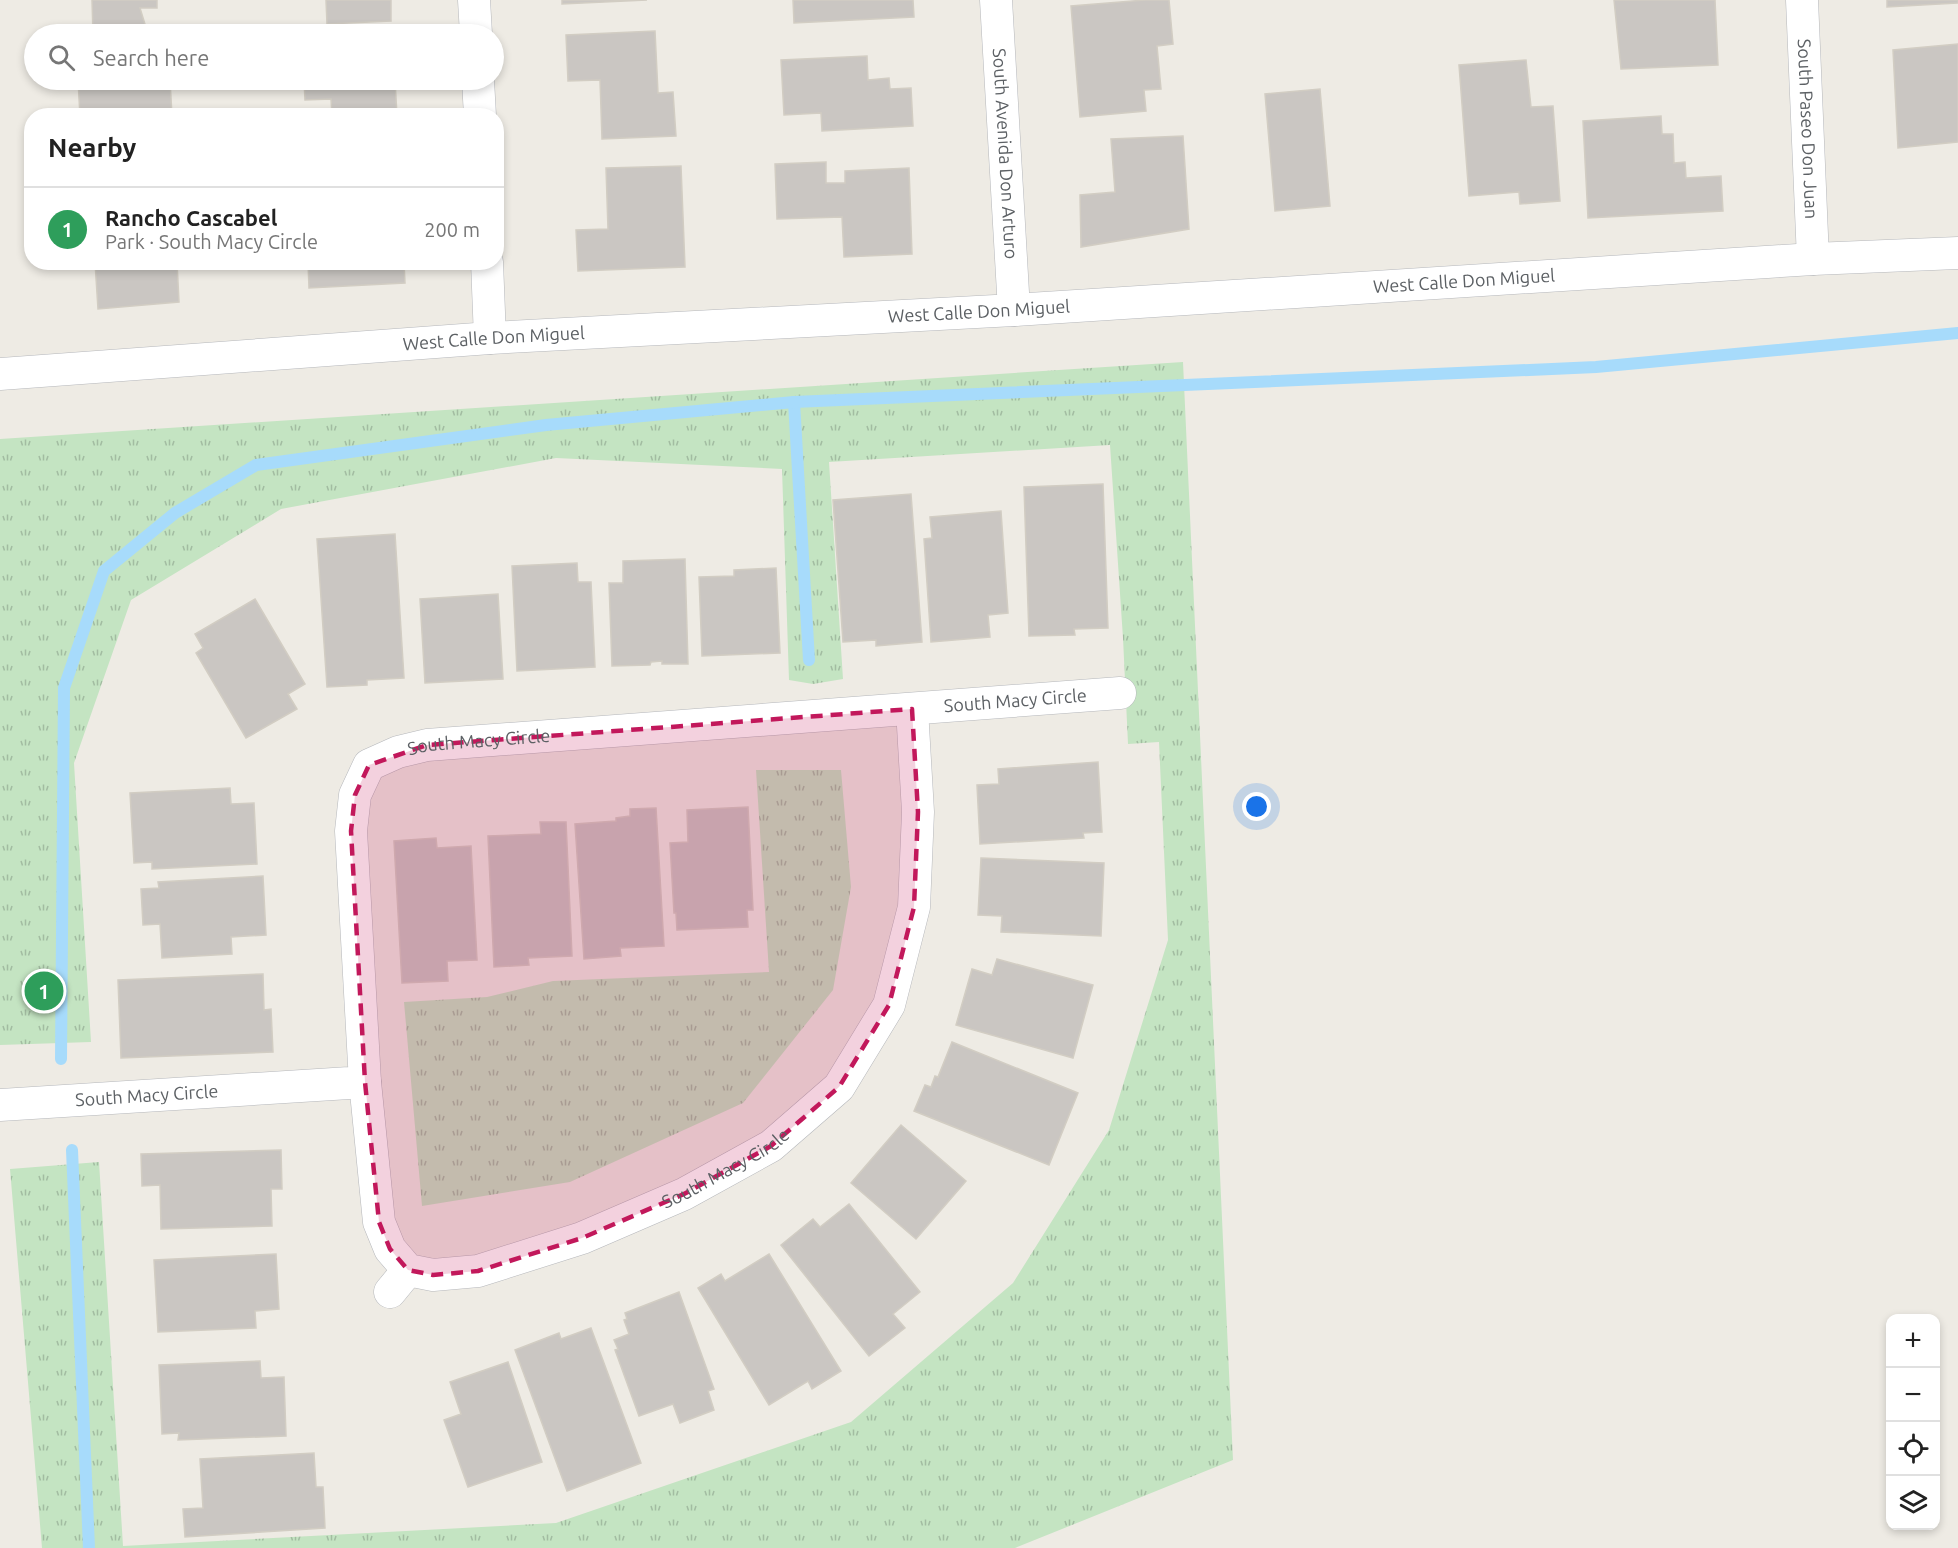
<!DOCTYPE html>
<meta charset="utf-8">
<style>
body{margin:0;font-family:Ubuntu,sans-serif;background:#f2f2f2;color:#222}
.controls{position:absolute;right:18px;bottom:18px;display:grid;overflow:hidden;border-radius:12px;box-shadow:0 3px 9px #0003}
.controls button{width:54px;height:54px;display:grid;place-items:center;padding:0;border:0;border-bottom:2px solid #e0e0e0;background:#fff;color:#222;font:30px sans-serif}
.you{position:absolute;left:1257px;top:807px;width:21px;height:21px;margin:-15px;border:4px solid #fff;border-radius:50%;background:#1a73e8;box-shadow:0 0 0 9px #1a73e833}
.badge{display:grid;place-items:center;width:39px;height:39px;border-radius:50%;background:#b45309;color:#fff;font-size:20px;font-weight:700}
.pin{position:absolute;translate:-50% -50%;border:3px solid #fff;box-shadow:0 2px 6px #0006}
.list{margin:0;padding:0;list-style:none}
h2{display:flex;justify-content:space-between;align-items:center;height:78px;margin:0;padding:0 24px;font-size:26px}
h2 small{font-size:20px;font-weight:400;color:#767676}
.list li{display:grid;grid-template-columns:39px 1fr auto;gap:18px;align-items:center;box-sizing:border-box;height:84px;padding:0 24px;border-top:2px solid #e0e0e0}
.list b{display:block;font-size:22px;white-space:nowrap}
.list p{margin:0;font-size:20px;white-space:nowrap;color:#767676}
.list em{font-size:20px;font-style:normal;color:#767676}
.icon{flex:none;width:33px;height:33px;fill:none;stroke:currentColor;stroke-width:2;stroke-linecap:round;stroke-linejoin:round}
.map{position:relative;flex:none;width:1958px;height:1548px;overflow:hidden}
.search{position:absolute;background:#fff;box-shadow:0 3px 9px #0003;left:24px;top:24px;width:480px;height:66px;display:flex;align-items:center;gap:15px;box-sizing:border-box;padding:0 21px;border-radius:33px;color:#767676;font-size:22px}
.panel{position:absolute;background:#fff;box-shadow:0 3px 9px #0003;left:24px;top:108px;width:480px;height:162px;border-radius:24px}
.map>svg:first-child{display:block}
.park{fill:url(#park-tufts)}
.lines{fill:none;stroke-linecap:round;stroke-linejoin:round}
.stream{stroke:#a7dbfb;stroke-width:12}
.building{fill:#cac6c2;stroke:#d2cdc3;stroke-width:1.5}
.street-casing{stroke:#b5b7bb;stroke-width:33}
.street{stroke:#fff;stroke-width:32}
.marked{fill:#c2185b;fill-opacity:0.2;stroke:#c2185b;stroke-width:4.5;stroke-dasharray:12 8;stroke-linejoin:round}
.labels{text-anchor:middle;stroke-width:6;stroke-linejoin:round;paint-order:stroke}
.street-label{font-size:18px;fill:#5c6064;stroke:#fff}
</style>
<div class="map">
<svg width="1958" height="1548" viewBox="0 0 1958 1548">
<defs>
<pattern id="park-tufts" width="24" height="20" patternUnits="userSpaceOnUse" patternTransform="scale(1.5)"><rect width="24" height="20" fill="#c4e4c2"/><path d="M3 7l-1-3M5 7V3M7 7l1-3M15 17l-1-3M17 17v-4M19 17l1-3" fill="none" stroke="#a2bca1"/></pattern>
</defs>
<rect width="100%" height="100%" fill="#eeebe4"/>
<g class="park">
<polygon points="1183,362 1233,1460 1015,1548 42,1548 10,1169 99,1162 123,1546 556,1523 851,1422 1013,1283 1109,1130 1168,940 1159,742 1128,744 1123,638 1110,445 829,462 843,679 813,684 789,680 782,469 556,458 281,509 131,600 74,763 91,1042 0,1045 0,439"/>
<polygon points="756,770 841,770 851,887 833,990 743,1103 570,1182 422,1206 404,1002 487,997 553,981 769,972"/>
</g>
<g class="lines">
<g class="stream">
<polyline points="794,402 809,660"/>
<polyline points="61,1059 64,688 104,571 175,513 256,465 546,425 794,402 1596,367 1958,333"/>
<polyline points="72,1150 89,1548"/>
</g>
</g>
<g class="building">
<polygon points="92,0 157,0 157,8 140,8 148,34 93,34"/>
<polygon points="326,0 391,0 391,21 327,24"/>
<polygon points="562,0 647,0 562,4"/>
<polygon points="793,0 913,0 914,17 794,23"/>
<polygon points="1145,0 1169,0 1173,44 1157,46 1161,89 1144,90 1146,111 1080,117 1071,6"/>
<polygon points="1614,0 1715,0 1718,65 1621,69"/>
<polygon points="1887,0 1958,0 1958,3 1887,7"/>
<polygon points="655,31 658,93 673,92 676,136 602,139 600,80 568,81 566,35"/>
<polygon points="1958,44 1958,142 1898,148 1893,50"/>
<polygon points="867,56 868,80 889,78 890,89 911,88 913,126 822,131 821,113 784,115 781,60"/>
<polygon points="1526,60 1531,107 1553,106 1560,201 1520,204 1519,192 1469,196 1459,65"/>
<polygon points="78,80 170,80 172,116 80,116"/>
<polygon points="304,80 395,80 397,116 332,116 331,99 305,100"/>
<polygon points="1320,89 1330,206 1275,211 1265,94"/>
<polygon points="1661,116 1662,134 1673,134 1674,163 1685,162 1686,178 1721,176 1723,211 1588,218 1583,121"/>
<polygon points="1183,136 1189,229 1081,247 1080,195 1115,192 1111,139"/>
<polygon points="826,162 826,183 845,183 845,171 909,168 912,254 844,257 842,217 777,219 775,164"/>
<polygon points="681,166 685,267 578,271 576,230 608,229 606,168"/>
<polygon points="95,262 177,262 179,302 98,309"/>
<polygon points="308,262 404,262 405,283 309,288"/>
<polygon points="1103,484 1108,628 1074,629 1075,635 1029,636 1024,487"/>
<polygon points="911,494 922,642 876,646 876,640 843,642 833,500"/>
<polygon points="1001,511 1008,613 988,615 990,637 931,642 924,539 932,538 930,517"/>
<polygon points="395,534 404,678 367,680 367,685 327,687 317,539"/>
<polygon points="685,559 688,664 662,664 662,661 651,662 650,665 612,666 609,583 623,583 623,561"/>
<polygon points="577,563 578,582 591,582 595,667 517,671 512,566"/>
<polygon points="776,568 780,653 702,656 699,577 734,576 734,570"/>
<polygon points="498,594 503,679 425,683 420,599"/>
<polygon points="255,599 305,684 288,694 297,709 246,738 196,653 203,648 195,634"/>
<polygon points="1098,762 1102,832 1083,833 1084,838 980,844 977,785 999,784 998,769"/>
<polygon points="230,788 231,804 254,803 257,864 152,869 152,862 134,863 130,793"/>
<polygon points="748,807 753,910 747,910 748,927 677,930 676,913 674,913 670,843 688,842 687,810"/>
<polygon points="656,808 664,946 620,948 621,956 584,959 575,824 616,821 616,818 630,816 630,809"/>
<polygon points="540,822 566,822 572,956 528,958 529,965 494,967 488,836 541,834"/>
<polygon points="436,838 437,848 471,846 477,960 447,961 448,981 402,983 394,841"/>
<polygon points="981,858 1104,863 1101,936 1001,932 1002,916 978,915"/>
<polygon points="263,876 266,935 231,937 232,954 162,958 160,924 143,925 141,889 159,888 158,882"/>
<polygon points="997,959 1093,985 1073,1058 956,1025 972,969 992,975"/>
<polygon points="263,974 264,1010 271,1009 273,1052 121,1058 118,980"/>
<polygon points="952,1042 1078,1093 1049,1165 914,1111 925,1085 931,1087 935,1076 938,1077"/>
<polygon points="901,1125 966,1181 916,1239 851,1183"/>
<polygon points="281,1150 282,1189 271,1189 272,1226 161,1229 160,1185 142,1186 141,1154"/>
<polygon points="849,1204 920,1292 893,1314 905,1328 869,1356 781,1245 813,1219 820,1227"/>
<polygon points="276,1254 279,1309 255,1311 256,1328 158,1332 154,1260"/>
<polygon points="769,1254 841,1371 812,1389 808,1381 769,1405 698,1288 721,1274 725,1281"/>
<polygon points="679,1292 714,1389 708,1391 714,1410 680,1423 673,1404 639,1416 615,1350 618,1349 614,1340 629,1334 624,1320 627,1319 625,1313"/>
<polygon points="591,1328 641,1463 567,1491 515,1350 559,1333 561,1339"/>
<polygon points="260,1361 261,1378 284,1377 286,1436 178,1440 179,1433 162,1434 159,1365"/>
<polygon points="508,1362 542,1462 468,1487 444,1420 461,1414 450,1382"/>
<polygon points="314,1453 316,1487 323,1487 325,1528 185,1537 183,1509 203,1508 200,1459"/>
</g>
<g class="lines">
<g class="street-casing">
<g id="street">
<polyline points="474,0 476,34"/>
<path id="s1" d="M 996,0 L 1014,310"/>
<path id="s2" d="M 1802,0 L 1813,259"/>
<polyline points="478,80 480,116"/>
<polyline points="487,262 490,338"/>
<path id="s3" d="M 0,374 L 490,338 L 1014,310 L 1813,259 L 1958,253"/>
<path id="s4" d="M 365,1082 L 379,1222 L 390,1249 L 408,1270 L 433,1275 L 478,1271 L 582,1238 L 684,1194 L 771,1146 L 839,1087 L 889,1005 L 914,907 L 918,812 L 912,709"/>
<path id="s5" d="M 0,1105 L 365,1082 L 351,831 L 355,795 L 369,765 L 398,752 L 427,745 L 1120,693"/>
<polyline points="390,1292 408,1270"/>
</g>
</g>
<use href="#street" class="street"/>
</g>
<path class="marked" d="M 912,709 L 918,812 L 914,907 L 889,1005 L 839,1087 L 771,1146 L 684,1194 L 582,1238 L 478,1271 L 433,1275 L 408,1270 L 390,1249 L 379,1222 L 365,1082 L 351,831 L 355,795 L 369,765 L 427,745 Z"/>
<g class="labels">
<g class="street-label">
<text dy="6" stroke="none"><textPath href="#s2" startOffset="129">South Paseo Don Juan</textPath></text>
<text dy="6" stroke="none"><textPath href="#s1" startOffset="154">South Avenida Don Arturo</textPath></text>
<text dy="6" stroke="none"><textPath href="#s3" startOffset="1467">West Calle Don Miguel</textPath></text>
<text dy="6" stroke="none"><textPath href="#s3" startOffset="981">West Calle Don Miguel</textPath></text>
<text dy="6" stroke="none"><textPath href="#s3" startOffset="495">West Calle Don Miguel</textPath></text>
<text dy="6" stroke="none"><textPath href="#s5" startOffset="1338">South Macy Circle</textPath></text>
<text dy="6" stroke="none"><textPath href="#s5" startOffset="800">South Macy Circle</textPath></text>
<text dy="6" stroke="none"><textPath href="#s5" startOffset="147">South Macy Circle</textPath></text>
<text dy="6" stroke="none"><textPath href="#s4" startOffset="537">South Macy Circle</textPath></text>
</g>
</g>
</svg>
<div class="controls">
<button>+</button>
<button>−</button>
<button><svg class="icon" aria-label="locate" viewBox="0 0 24 24"><circle cx="12" cy="12" r="6"/><path d="M12 2v4M12 18v4M2 12h4M18 12h4"/></svg></button>
<button><svg class="icon" aria-label="layers" viewBox="0 0 24 24"><path d="M12 4l9 5-9 5-9-5zM3 14l9 5 9-5"/></svg></button>
</div>
<div class="you"></div>
<div class="pin badge" style="left:44px;top:991px;background:#2e9e5b">1</div>
<div class="search"><svg class="icon" aria-label="search" viewBox="0 0 24 24"><circle cx="10" cy="10" r="6"/><path d="M15 15l6 6"/></svg>Search here</div>
<section class="panel">
<h2>Nearby<small></small></h2>
<ul class="list">
<li><span class="badge" style="background:#2e9e5b">1</span><div><b>Rancho Cascabel</b><p>Park · South Macy Circle</p></div><em>200 m</em></li>
</ul>
</section>
</div>
